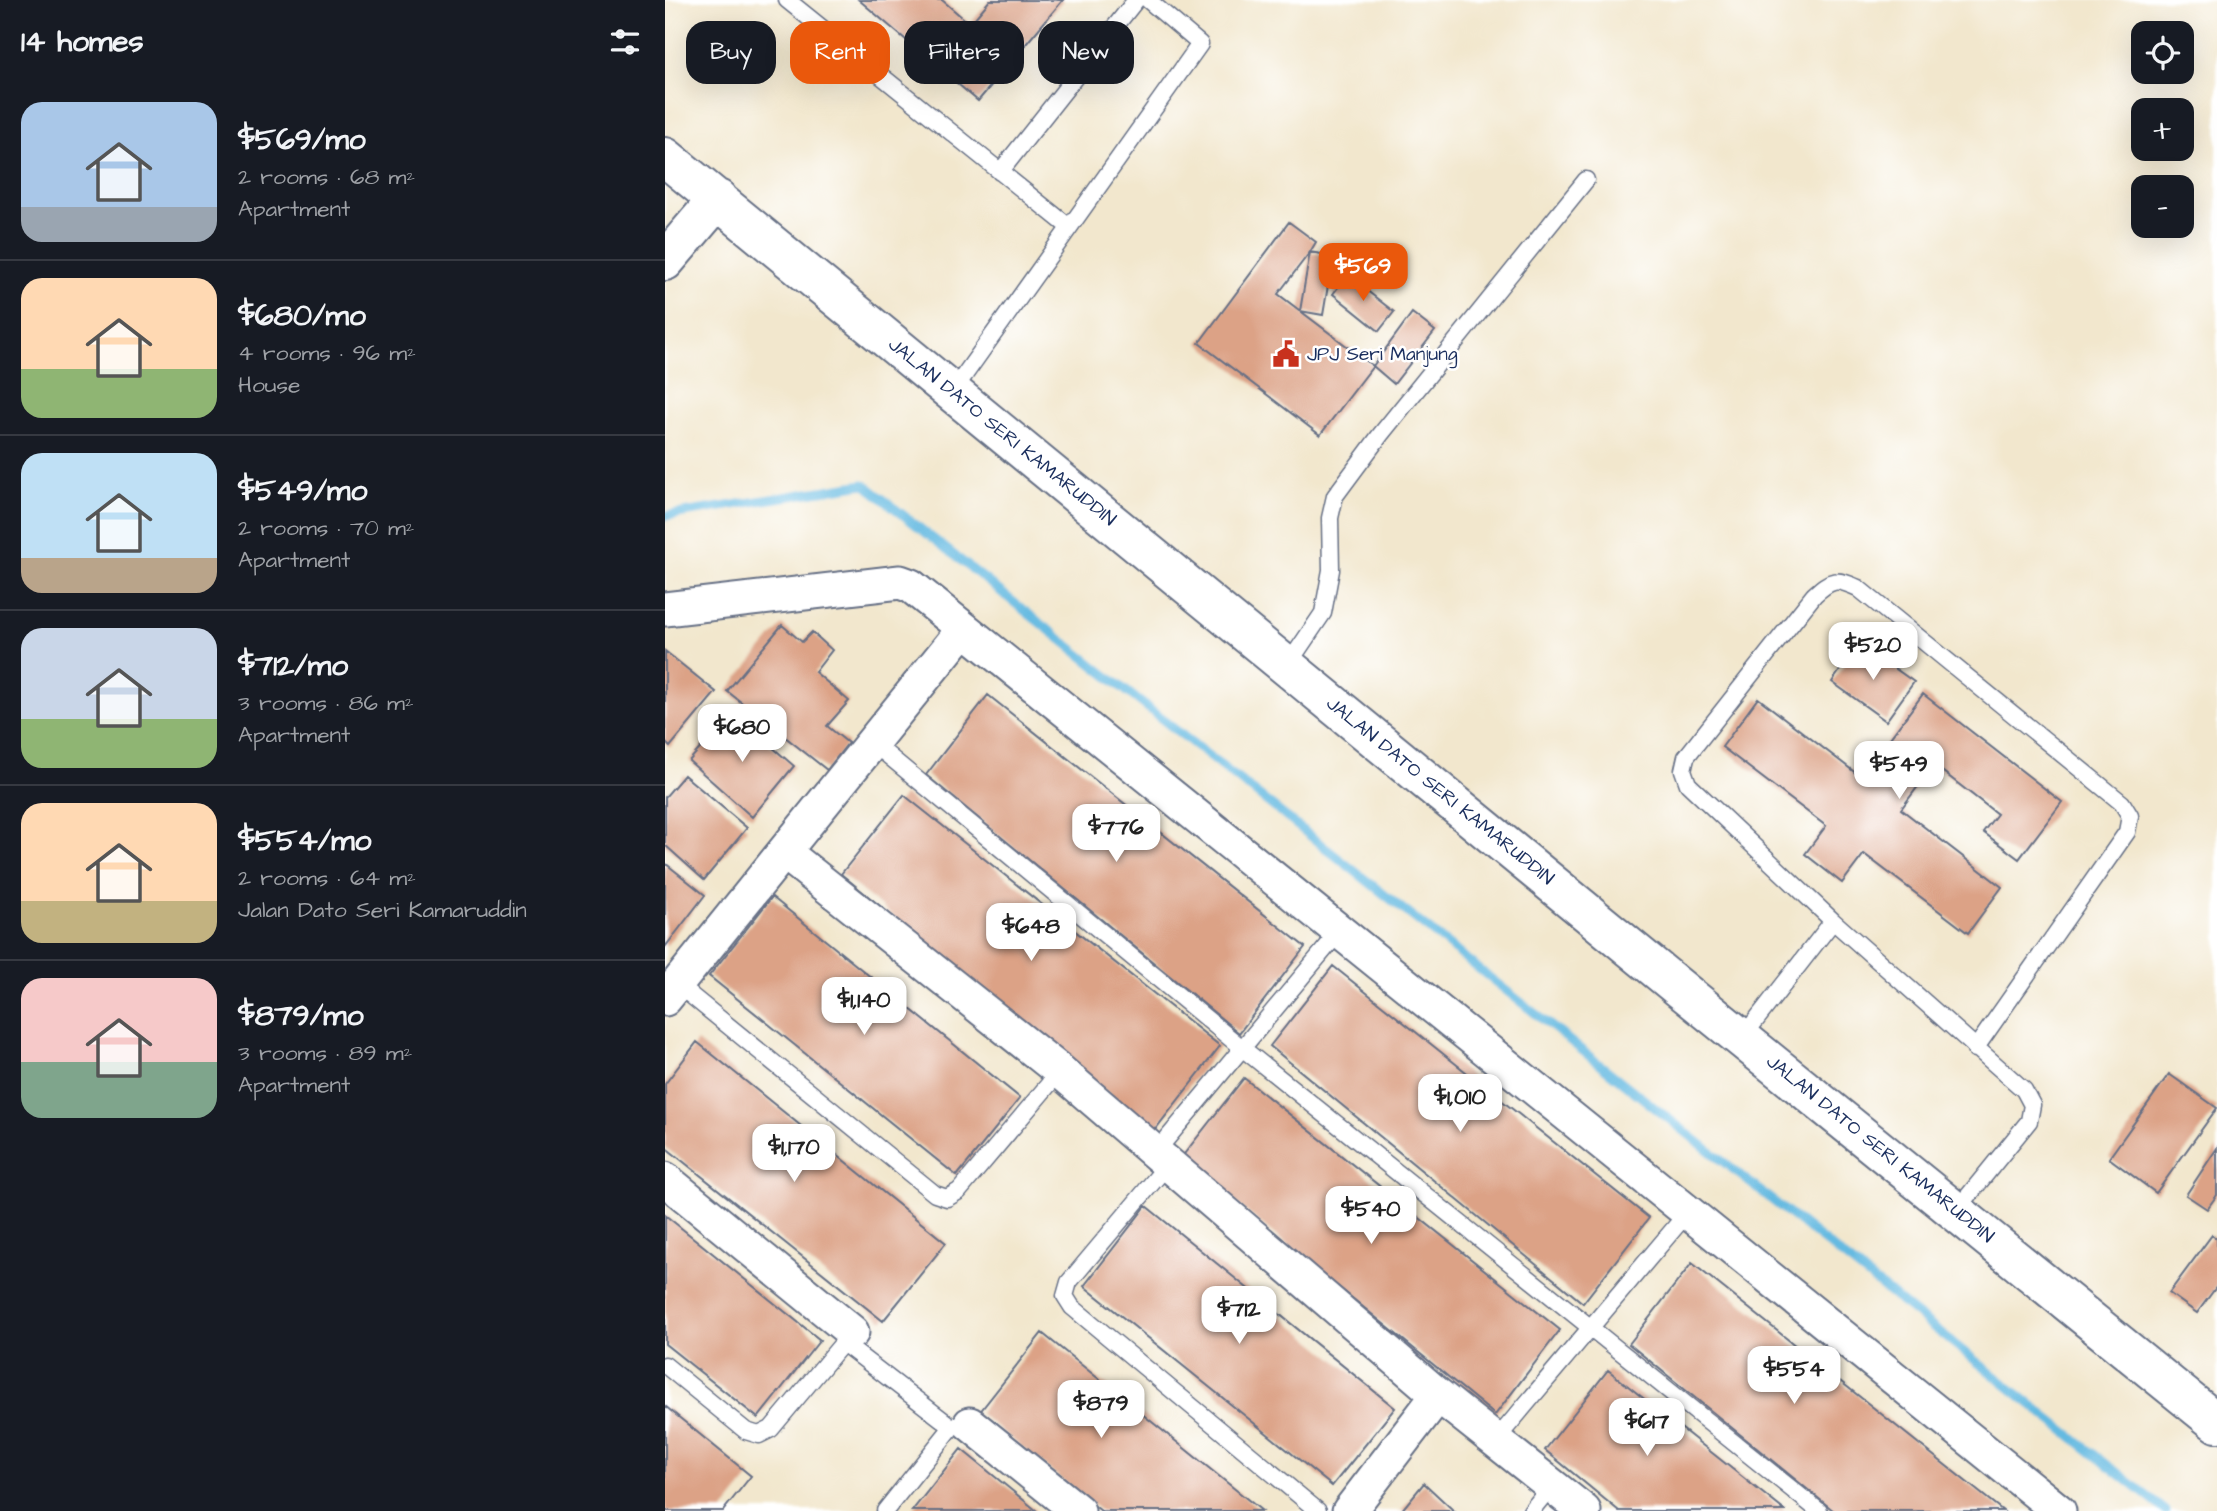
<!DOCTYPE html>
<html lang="en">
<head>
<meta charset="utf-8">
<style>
  :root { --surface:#171b24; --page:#242831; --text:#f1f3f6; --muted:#9ea1a6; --line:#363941; --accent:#ea580c }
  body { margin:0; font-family:"Architects Daughter",sans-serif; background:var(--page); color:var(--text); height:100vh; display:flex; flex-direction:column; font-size:26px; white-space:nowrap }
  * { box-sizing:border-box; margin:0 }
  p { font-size:23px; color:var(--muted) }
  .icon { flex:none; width:38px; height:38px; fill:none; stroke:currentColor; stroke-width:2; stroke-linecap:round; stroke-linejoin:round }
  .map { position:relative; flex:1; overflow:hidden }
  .sheet { display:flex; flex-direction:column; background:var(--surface); width:665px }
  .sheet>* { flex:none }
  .guide { position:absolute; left:21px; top:21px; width:665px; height:63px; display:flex; gap:14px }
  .controls { position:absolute; left:1466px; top:21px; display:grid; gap:14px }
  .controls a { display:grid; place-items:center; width:63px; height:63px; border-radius:14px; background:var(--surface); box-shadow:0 7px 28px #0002; font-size:35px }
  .price { position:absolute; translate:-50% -60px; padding:0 16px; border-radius:14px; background:#fff; color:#222; font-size:23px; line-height:46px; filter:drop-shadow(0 2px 4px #0008) }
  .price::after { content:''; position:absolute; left:50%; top:42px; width:21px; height:16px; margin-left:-10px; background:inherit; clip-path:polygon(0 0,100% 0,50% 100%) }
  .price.current { background:var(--accent); color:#fff }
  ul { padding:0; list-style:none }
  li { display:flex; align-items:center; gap:21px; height:175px; padding:0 21px }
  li+li { border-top:2px solid var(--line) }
  li span { display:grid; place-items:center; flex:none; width:196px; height:140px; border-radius:21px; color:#555 }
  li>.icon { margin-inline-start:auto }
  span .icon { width:84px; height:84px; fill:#fffc; stroke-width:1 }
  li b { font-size:30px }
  h2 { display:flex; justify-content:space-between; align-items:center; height:84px; padding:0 21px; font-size:30px }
  .pill { padding:0 24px; border-radius:21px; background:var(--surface); box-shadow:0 7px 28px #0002; font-size:24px; line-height:63px }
  .pill.current { background:var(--accent); color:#fff }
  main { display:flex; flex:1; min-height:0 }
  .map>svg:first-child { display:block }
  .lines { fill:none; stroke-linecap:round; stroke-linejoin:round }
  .stream { stroke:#65bae1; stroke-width:9 }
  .building { fill:#dca286 }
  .service-casing { stroke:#666f85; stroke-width:19 }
  .minor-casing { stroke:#666f85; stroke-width:37 }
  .tertiary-casing { stroke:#666f85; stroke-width:42 }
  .service { stroke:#fff; stroke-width:16 }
  .minor { stroke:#fff; stroke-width:33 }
  .tertiary { stroke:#fff; stroke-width:38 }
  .labels { text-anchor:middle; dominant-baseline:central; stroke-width:5; stroke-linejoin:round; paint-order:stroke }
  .poi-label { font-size:19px; fill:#1b2f5e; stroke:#fff; text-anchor:start }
  .street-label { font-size:19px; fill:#1b2f5e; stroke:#fff }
</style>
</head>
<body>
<main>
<section class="sheet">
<h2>14 homes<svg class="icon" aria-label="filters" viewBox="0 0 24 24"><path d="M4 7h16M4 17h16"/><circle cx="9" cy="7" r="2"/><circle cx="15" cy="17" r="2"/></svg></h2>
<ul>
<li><span style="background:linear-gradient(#a9c7e8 75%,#9aa5b1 0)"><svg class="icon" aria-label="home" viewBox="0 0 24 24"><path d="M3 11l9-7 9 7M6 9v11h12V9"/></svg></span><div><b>$569/mo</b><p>2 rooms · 68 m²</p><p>Apartment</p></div></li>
<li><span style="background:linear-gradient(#ffd9b3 65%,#8fb573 0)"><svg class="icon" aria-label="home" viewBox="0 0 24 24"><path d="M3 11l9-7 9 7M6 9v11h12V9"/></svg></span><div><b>$680/mo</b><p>4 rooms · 96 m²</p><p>House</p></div></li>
<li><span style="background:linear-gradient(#bfe0f5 75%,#b9a48a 0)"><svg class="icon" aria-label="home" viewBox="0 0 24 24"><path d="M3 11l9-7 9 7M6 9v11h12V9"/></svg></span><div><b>$549/mo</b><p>2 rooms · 70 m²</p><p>Apartment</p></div></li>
<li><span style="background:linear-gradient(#c9d6e8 65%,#8fb573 0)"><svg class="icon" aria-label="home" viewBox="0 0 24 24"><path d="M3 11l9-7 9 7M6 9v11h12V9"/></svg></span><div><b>$712/mo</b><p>3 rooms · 86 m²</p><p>Apartment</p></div></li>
<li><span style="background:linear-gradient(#ffd9b3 70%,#c2b280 0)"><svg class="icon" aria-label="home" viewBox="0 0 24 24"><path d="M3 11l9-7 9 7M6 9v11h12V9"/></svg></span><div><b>$554/mo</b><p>2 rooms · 64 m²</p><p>Jalan Dato Seri Kamaruddin</p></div></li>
<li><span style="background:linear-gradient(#f6c9c9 60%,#7fa58c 0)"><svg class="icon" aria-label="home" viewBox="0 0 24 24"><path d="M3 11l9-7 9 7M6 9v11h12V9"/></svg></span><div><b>$879/mo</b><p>3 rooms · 89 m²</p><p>Apartment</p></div></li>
</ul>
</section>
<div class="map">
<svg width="1552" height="1511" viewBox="0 0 1552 1511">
  <rect width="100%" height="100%" fill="#fff"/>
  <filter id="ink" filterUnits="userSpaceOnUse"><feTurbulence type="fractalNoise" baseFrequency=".0143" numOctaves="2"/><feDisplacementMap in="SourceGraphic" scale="14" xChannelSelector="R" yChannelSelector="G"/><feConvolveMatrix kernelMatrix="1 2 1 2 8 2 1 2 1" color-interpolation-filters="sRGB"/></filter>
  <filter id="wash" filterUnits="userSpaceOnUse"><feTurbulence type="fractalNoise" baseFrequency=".00686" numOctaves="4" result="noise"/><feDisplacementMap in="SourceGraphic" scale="28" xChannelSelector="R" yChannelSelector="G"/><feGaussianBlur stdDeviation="1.57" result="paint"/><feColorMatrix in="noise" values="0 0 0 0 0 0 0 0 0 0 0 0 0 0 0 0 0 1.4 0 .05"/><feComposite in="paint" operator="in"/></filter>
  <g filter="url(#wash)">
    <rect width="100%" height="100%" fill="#f2e7cd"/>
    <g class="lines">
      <path class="stream" d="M0,516L199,484L1501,1511"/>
    </g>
    <g id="blocks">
      <path class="building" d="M194,0H277L305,24L325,0H398L313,101Z
        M624,222L651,242L645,252L668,256L658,315L635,311L645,252L613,294L708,366L655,435L534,343Z
        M682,275L729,312L714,331L668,294Z
        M747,313L770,331L729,384L708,366Z
        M117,625L137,642L147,632L167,650L150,672L184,701L162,726L183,743L162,770L62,691Z
        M1194,643L1249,682L1221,721L1167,682Z
        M0,651L51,692L5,747L0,742Z
        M1258,694L1397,802L1354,859L1318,832L1332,814L1269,765L1236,809L1337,887L1303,933L1199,854L1177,883L1140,854L1161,826L1057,747L1093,698L1196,777Z
        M323,695L640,947L574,1033L261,775Z
        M67,712L129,766L87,817L24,761Z
        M19,775L82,828L39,880L0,845V797Z
        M239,795L555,1046L489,1131L176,874Z
        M0,863L40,895L0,947Z
        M107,897L355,1098L292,1176L44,976Z
        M668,966L984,1218L918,1303L605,1046Z
        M32,1042L281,1243L218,1321L0,1147V1084Z
        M1504,1074L1552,1108L1491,1193L1444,1158Z
        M579,1078L895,1330L830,1415L516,1158Z
        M1552,1148V1195L1542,1209L1521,1195Z
        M481,1206L730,1408L667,1486L419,1286Z
        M0,1215L155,1340L93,1418L0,1344Z
        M1547,1235L1552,1239V1286L1532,1313L1504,1293Z
        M1027,1263L1338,1511H1169L964,1344Z
        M377,1333L597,1511H436L314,1413Z
        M943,1370L1120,1511H954L880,1450Z
        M0,1406L86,1476L58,1511H0Z
        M296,1449L372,1511H247Z
        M759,1483L789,1511H736Z"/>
    </g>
  </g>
  <g filter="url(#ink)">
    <use href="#blocks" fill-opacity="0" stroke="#666f85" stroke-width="2"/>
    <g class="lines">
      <defs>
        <path id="service" d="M122,0L404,227
          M335,172L471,0
          M288,391L535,44L483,0
          M622,666L658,613L666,570L665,518L670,496L716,434L921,180
          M208,743L577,1048L1154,1511
          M12,984L270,1194L282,1198L294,1191L395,1071
          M1077,1038L1168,921
          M490,1153L674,932
          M503,1164L404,1282L400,1296L407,1307L653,1511
          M1291,1211L1364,1121L1367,1105L1359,1090L1168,921L1023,784L1018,770L1021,757L1149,595C1166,579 1171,578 1193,588L1457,803L1465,816L1462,832L1310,1049
          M178,1343L287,1427
          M0,1365L81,1431L94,1435L106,1429L187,1332
          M830,1441L1023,1212
          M220,1511L287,1427L296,1423
          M866,1511L887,1485"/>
        <path id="minor" d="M0,609L235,582L246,586L1394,1511
          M119,852L395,1071L773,1395L919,1511
          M0,999L298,630
          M0,1179L187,1332
          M305,1424L413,1511
          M684,1511L773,1395"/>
        <path id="tertiary" d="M0,157L1013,987L1552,1423
          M0,261L53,199"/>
      </defs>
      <use href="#service" class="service-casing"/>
      <use href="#minor" class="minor-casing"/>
      <use href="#tertiary" class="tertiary-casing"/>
      <use href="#service" class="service"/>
      <use href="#minor" class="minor"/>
      <use href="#tertiary" class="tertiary"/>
    </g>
  </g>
  <defs>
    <symbol id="civic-bare" viewBox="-9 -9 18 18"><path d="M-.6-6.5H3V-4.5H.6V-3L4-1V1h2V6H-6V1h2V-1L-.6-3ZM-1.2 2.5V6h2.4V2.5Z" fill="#c8321e" stroke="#fff" stroke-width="2.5" paint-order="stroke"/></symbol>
  </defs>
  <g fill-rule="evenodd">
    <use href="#civic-bare" x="602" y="335" width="38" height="38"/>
  </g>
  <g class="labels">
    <g class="poi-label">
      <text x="642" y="354">JPJ Seri Manjung</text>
    </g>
    <g class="street-label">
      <text transform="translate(337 432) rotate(39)">JALAN DATO SERI KAMARUDDIN</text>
      <text transform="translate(775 791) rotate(39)">JALAN DATO SERI KAMARUDDIN</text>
      <text transform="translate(1215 1149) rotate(39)">JALAN DATO SERI KAMARUDDIN</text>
    </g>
  </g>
</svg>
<div class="controls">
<a><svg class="icon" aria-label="locate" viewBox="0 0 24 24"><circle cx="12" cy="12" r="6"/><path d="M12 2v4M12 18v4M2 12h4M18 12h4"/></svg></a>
<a>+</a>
<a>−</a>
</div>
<b class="price current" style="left:698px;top:303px">$569</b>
<b class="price" style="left:1208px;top:682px">$520</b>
<b class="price" style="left:77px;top:764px">$680</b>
<b class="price" style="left:1234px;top:801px">$549</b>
<b class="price" style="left:451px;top:864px">$776</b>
<b class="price" style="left:366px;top:963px">$648</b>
<b class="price" style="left:199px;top:1037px">$1,140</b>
<b class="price" style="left:795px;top:1134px">$1,010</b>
<b class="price" style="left:129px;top:1184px">$1,170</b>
<b class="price" style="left:706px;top:1246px">$540</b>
<b class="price" style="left:574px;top:1346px">$712</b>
<b class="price" style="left:1129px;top:1406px">$554</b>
<b class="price" style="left:436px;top:1440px">$879</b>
<b class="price" style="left:982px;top:1458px">$617</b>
<div class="guide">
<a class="pill">Buy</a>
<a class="pill current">Rent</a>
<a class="pill">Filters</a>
<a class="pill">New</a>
</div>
</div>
</main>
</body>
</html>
